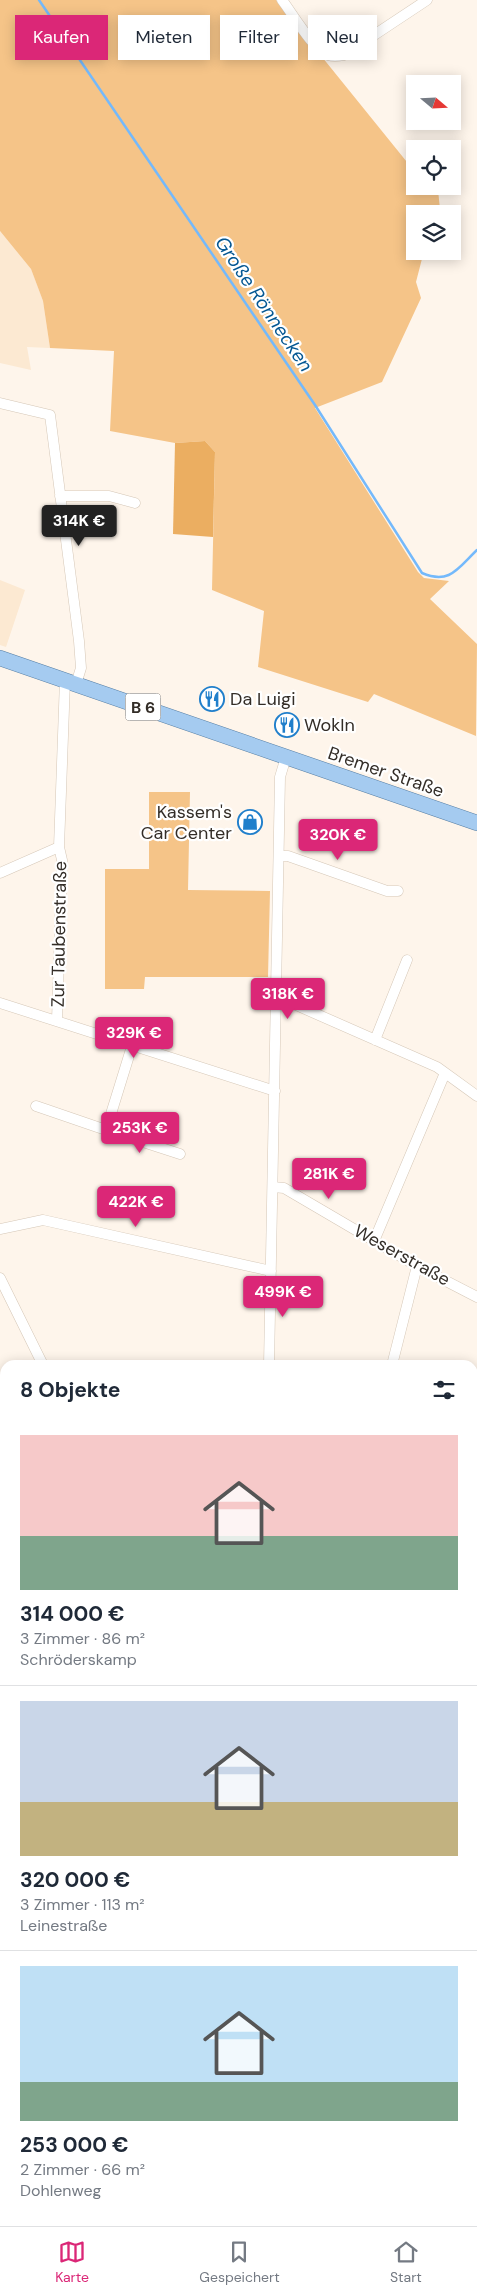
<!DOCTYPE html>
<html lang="de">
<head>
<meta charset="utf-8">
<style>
  :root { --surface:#fff; --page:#f2f2f3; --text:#1f2937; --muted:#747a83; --line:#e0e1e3; --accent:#db2777 }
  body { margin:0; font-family:"DM Sans",sans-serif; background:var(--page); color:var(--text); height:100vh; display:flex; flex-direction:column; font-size:19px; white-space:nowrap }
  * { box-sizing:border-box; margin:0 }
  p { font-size:16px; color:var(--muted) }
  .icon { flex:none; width:28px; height:28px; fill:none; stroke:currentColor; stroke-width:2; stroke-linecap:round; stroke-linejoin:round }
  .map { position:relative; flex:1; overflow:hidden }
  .panel { position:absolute; left:0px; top:1360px; width:478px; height:866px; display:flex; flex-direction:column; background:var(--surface); border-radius:15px 15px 0 0; box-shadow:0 2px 12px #0003 }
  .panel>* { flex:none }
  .hud { position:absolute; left:15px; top:15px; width:448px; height:45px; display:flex; gap:10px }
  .needle { width:32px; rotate:109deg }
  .buttons { position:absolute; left:406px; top:75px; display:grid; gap:10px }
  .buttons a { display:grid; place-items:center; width:55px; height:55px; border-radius:0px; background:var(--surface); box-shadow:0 2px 12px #0003; font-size:25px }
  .price { position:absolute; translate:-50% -42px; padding:0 11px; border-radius:5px; background:var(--accent); color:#fff; font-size:16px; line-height:32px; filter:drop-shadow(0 1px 2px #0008) }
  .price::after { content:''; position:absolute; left:50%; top:30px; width:15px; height:11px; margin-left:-8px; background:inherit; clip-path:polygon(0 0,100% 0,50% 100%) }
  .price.current { background:#222; color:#fff }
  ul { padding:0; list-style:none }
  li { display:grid; align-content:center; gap:10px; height:265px; padding:0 20px }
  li+li { border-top:1px solid var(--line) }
  li span { display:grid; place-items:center; height:155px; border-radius:0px; color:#555 }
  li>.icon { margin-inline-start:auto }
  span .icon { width:90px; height:90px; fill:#fffc; stroke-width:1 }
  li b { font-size:21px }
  h2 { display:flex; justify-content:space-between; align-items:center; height:60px; padding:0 20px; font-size:21px }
  .chip { padding:0 18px; border-radius:0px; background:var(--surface); box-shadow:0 2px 12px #0003; font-size:18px; line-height:45px }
  .chip.current { background:var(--accent); color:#fff }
  .menu { display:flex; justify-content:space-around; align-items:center; height:70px; border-top:1px solid var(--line); background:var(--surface); font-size:14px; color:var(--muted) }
  .menu a { display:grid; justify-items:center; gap:2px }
  .menu .current { color:var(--accent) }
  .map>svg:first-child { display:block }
  .built { fill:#fce9d2 }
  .green { fill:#f5c488 }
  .forest { fill:#ebae61 }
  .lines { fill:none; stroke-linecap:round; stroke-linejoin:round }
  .stream { stroke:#74b9fb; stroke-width:2.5 }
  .street-casing { stroke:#d5c7b7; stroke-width:11 }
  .primary-casing { stroke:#567ea3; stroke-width:16 }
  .street { stroke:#fff; stroke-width:10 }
  .primary { stroke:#a5cbf0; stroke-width:15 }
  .labels { text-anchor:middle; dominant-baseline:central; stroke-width:4.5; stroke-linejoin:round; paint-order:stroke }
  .shield { fill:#fff; stroke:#706c68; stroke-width:1 }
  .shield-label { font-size:16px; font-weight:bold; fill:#332d27 }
  .poi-label { font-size:18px; fill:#332d27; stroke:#fff; text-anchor:start }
  .street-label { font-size:18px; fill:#332d27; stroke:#fff }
  .water-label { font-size:19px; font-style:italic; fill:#055792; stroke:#fff }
</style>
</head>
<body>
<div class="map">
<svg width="477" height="2226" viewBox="0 0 477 2226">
  <rect width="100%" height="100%" fill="#fef5eb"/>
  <path class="built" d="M0,231L31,269L43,301L50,348L27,347L31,370L0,363Z
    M0,580L25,590L6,647L0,645Z"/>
  <path class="green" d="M0,0H276L415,172V186H434L438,190L440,209L436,214H415V251H424L416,282L421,298L382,382L315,408L418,572L424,578L449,581L430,599L477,644L476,736L374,694L368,702L258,667L264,611L212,590L215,452L205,441L175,443L110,431L114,351L50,348L43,301L31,269L0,231Z
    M149,792H190L188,890L270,891L268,977H145L144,989H105V869H149Z
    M473,1869L477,1870V1948L473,1946Z
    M0,1922L5,1936V2056L0,2060Z
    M0,2118L5,2120V2221H187L196,2226H4L0,2224Z"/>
  <path class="forest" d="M205,441L215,452L213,537L173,534L175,443Z"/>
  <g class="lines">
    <path class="stream" d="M39,0L315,405L422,573C450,585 458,568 477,550"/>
    <defs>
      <path id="street" d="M282,0C292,13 314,51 328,55C334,57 339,56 344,55L427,0
        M0,403L50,415L79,641L81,668L76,684
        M60,496H109L135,503
        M279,856H288L387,891H398
        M0,873L59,847L65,680
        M276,1000L296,1005L437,1067L477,1096
        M0,1003L275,1091
        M57,1021L62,860L59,847
        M375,1040L407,960
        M36,1106L106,1130L132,1046
        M106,1130L180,1154
        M273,1187L284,1188L417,1266L477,1297
        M0,1229L43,1220L271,1271
        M374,1241L445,1073
        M0,1278L43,1365
        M269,1365L280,777L286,757
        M392,1365L417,1266
        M472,1572L477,1575
        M472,1860L477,1845
        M0,2077L5,2073
        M329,2221V2226
        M384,2226L397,2221"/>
      <path id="primary" d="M0,658L477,823"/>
    </defs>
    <use href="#street" class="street-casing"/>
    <use href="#primary" class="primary-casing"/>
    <use href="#street" class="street"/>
    <use href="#primary" class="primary"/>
  </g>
  <defs>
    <symbol id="restaurant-ring" viewBox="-11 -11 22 22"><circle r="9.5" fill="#fff" stroke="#207fcb" stroke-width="1.5"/><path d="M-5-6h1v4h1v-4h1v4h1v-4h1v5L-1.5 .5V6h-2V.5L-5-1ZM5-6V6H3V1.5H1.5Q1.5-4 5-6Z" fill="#207fcb"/></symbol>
    <symbol id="shop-ring" viewBox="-11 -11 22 22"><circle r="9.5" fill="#fff" stroke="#207fcb" stroke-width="1.5"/><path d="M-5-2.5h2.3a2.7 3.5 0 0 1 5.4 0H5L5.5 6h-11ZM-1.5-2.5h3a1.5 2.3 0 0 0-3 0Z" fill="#207fcb"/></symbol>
  </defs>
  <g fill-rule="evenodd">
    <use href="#restaurant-ring" x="198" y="685" width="28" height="28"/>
    <use href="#restaurant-ring" x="273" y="711" width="28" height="28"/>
    <use href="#shop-ring" x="236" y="808" width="28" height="28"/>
  </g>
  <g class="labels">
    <rect class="shield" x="125.5" y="693.5" width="35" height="27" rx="4"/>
    <g class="shield-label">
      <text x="143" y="707">B 6</text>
    </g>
    <g class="poi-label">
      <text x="230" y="699">Da Luigi</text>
      <text x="304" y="725">WokIn</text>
      <text x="232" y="812" text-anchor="end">Kassem's<tspan x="232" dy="21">Car Center</tspan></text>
    </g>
    <g class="street-label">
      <text transform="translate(386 772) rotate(19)">Bremer Straße</text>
      <text transform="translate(59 934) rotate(-89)">Zur Taubenstraße</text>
      <text transform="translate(402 1255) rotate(29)">Weserstraße</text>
    </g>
    <g class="water-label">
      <text transform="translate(264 304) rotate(56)">Große Rönnecken</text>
    </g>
  </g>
</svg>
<div class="buttons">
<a><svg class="needle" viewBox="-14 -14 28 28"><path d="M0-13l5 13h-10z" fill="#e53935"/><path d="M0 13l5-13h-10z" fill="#747a83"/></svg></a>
<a><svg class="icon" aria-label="locate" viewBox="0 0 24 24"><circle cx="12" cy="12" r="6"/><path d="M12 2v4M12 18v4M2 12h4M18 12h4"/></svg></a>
<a><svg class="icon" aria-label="layers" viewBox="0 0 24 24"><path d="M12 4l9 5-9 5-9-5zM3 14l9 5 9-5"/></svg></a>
</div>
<b class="price current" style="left:79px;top:547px">314K €</b>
<b class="price" style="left:338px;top:861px">320K €</b>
<b class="price" style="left:288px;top:1020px">318K €</b>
<b class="price" style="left:134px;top:1059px">329K €</b>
<b class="price" style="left:140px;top:1154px">253K €</b>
<b class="price" style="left:329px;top:1200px">281K €</b>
<b class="price" style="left:136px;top:1228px">422K €</b>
<b class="price" style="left:283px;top:1318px">499K €</b>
<div class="hud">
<a class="chip current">Kaufen</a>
<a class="chip">Mieten</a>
<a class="chip">Filter</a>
<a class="chip">Neu</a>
</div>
<section class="panel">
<h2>8 Objekte<svg class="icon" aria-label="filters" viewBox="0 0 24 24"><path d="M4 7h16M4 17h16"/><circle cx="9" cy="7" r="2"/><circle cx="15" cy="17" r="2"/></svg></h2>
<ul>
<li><span style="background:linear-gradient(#f6c9c9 65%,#7fa58c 0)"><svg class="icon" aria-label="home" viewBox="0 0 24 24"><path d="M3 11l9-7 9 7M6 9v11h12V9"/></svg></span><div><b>314 000 €</b><p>3 Zimmer · 86 m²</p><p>Schröderskamp</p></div></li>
<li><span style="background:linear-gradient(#c9d6e8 65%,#c2b280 0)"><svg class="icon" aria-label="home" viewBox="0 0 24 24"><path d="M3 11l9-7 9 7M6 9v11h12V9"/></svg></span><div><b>320 000 €</b><p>3 Zimmer · 113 m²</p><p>Leinestraße</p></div></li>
<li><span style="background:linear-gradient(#bfe0f5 75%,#7fa58c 0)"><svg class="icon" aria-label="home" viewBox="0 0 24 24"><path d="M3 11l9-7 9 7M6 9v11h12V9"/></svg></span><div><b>253 000 €</b><p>2 Zimmer · 66 m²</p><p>Dohlenweg</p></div></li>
</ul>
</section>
</div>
<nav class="menu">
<a class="current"><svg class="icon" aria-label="map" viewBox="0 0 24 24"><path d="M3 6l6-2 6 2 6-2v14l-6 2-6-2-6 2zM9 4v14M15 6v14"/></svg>Karte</a>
<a><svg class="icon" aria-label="saved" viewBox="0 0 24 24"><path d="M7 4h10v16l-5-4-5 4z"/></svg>Gespeichert</a>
<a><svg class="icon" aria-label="home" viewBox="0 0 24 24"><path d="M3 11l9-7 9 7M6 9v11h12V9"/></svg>Start</a>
</nav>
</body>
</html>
